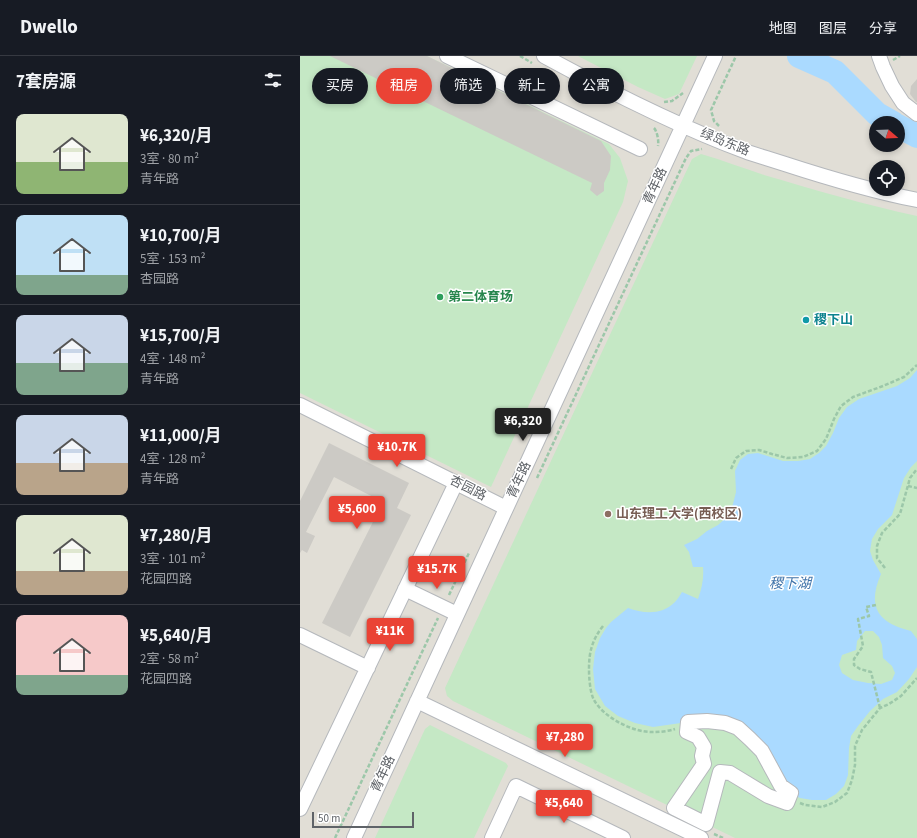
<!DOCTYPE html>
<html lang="zh">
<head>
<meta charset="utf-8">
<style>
  :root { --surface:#171b24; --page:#242831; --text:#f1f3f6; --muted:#9ea1a6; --line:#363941; --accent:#ea4335 }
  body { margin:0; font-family:"Source Sans 3","Noto Sans SC",sans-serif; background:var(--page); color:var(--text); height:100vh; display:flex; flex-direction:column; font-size:15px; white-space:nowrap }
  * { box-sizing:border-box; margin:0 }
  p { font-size:13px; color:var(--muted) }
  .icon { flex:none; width:22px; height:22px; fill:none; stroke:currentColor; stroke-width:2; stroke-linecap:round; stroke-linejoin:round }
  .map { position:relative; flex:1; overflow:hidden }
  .sheet { display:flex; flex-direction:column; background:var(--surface); width:300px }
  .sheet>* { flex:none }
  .guide { position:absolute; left:12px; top:12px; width:380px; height:36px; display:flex; gap:8px }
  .needle { width:26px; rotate:109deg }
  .buttons { position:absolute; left:569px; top:60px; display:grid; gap:8px }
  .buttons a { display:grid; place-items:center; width:36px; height:36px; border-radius:50%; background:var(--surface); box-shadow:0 2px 6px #0003; font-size:20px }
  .scale { position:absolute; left:12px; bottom:10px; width:102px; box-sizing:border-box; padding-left:4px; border:2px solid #5f6368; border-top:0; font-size:11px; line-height:14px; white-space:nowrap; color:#5f6368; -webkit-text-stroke:3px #fff; paint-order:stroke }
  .price { position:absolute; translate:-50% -34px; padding:0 9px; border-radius:4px; background:var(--accent); color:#fff; font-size:13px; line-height:26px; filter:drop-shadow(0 1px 2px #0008) }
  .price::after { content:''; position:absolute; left:50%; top:24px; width:12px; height:9px; margin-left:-6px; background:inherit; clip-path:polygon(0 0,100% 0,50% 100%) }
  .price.current { background:#222; color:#fff }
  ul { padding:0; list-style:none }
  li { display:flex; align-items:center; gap:12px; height:100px; padding:0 16px }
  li+li { border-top:1px solid var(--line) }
  li span { display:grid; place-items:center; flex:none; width:112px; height:80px; border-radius:8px; color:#555 }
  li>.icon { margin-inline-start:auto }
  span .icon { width:48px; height:48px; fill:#fffc; stroke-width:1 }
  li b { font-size:17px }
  h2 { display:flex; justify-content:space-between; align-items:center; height:48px; padding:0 16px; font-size:17px }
  .chip { padding:0 14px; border-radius:18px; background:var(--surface); box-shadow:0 2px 6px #0003; font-size:14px; line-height:36px }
  .chip.current { background:var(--accent); color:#fff }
  header { display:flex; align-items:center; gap:24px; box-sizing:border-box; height:56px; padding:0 20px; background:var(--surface); border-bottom:1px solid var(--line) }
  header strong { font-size:19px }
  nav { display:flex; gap:22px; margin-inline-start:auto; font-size:14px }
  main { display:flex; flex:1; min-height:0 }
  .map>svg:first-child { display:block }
  .education { fill:#e1ded6; fill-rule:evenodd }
  .green { fill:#c5e8c5 }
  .water { fill:#aadaff; fill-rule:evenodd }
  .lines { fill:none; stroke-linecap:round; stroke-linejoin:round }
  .river { stroke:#aadaff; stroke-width:24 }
  .building { fill:#cccac5 }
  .street-casing { stroke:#b5b8bc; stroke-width:16 }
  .path { stroke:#9cc7a9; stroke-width:2.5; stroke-dasharray:4 2; stroke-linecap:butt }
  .street { stroke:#fff; stroke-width:14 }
  .leisure-dot { fill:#2e9e5b; stroke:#fff; stroke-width:1.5 }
  .culture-dot { fill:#0f9aa8; stroke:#fff; stroke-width:1.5 }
  .education-dot { fill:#8d6e63; stroke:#fff; stroke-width:1.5 }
  .labels { text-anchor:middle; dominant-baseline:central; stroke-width:3; stroke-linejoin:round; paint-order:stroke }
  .street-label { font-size:13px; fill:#5f6368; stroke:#fff }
  .leisure-label { font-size:13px; font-weight:bold; fill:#27864d; stroke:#fff; text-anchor:start }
  .culture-label { font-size:13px; font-weight:bold; fill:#0d838f; stroke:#fff; text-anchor:start }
  .education-label { font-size:13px; font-weight:bold; fill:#785e54; stroke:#fff; text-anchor:start }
  .water-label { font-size:14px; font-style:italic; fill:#4174aa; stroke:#fff }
</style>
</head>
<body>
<header>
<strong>Dwello</strong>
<nav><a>地图</a><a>图层</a><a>分享</a></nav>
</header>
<main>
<section class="sheet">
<h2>7套房源<svg class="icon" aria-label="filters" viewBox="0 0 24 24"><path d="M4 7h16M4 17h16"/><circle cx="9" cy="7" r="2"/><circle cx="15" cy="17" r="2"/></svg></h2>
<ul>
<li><span style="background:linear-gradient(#dfe7d0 60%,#8fb573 0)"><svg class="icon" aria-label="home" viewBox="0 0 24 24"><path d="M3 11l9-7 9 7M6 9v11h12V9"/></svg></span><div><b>¥6,320/月</b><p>3室 · 80 m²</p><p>青年路</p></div></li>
<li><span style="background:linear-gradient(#bfe0f5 75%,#7fa58c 0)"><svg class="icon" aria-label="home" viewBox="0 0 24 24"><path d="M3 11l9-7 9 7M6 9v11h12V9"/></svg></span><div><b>¥10,700/月</b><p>5室 · 153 m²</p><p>杏园路</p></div></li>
<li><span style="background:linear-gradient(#c9d6e8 60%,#7fa58c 0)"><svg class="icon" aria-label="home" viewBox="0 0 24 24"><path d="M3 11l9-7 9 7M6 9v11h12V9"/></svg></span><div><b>¥15,700/月</b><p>4室 · 148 m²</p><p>青年路</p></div></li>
<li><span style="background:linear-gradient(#c9d6e8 60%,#b9a48a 0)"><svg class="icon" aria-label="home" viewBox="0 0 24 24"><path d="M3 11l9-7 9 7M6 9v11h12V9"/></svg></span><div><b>¥11,000/月</b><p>4室 · 128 m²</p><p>青年路</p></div></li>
<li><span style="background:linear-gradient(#dfe7d0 70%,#b9a48a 0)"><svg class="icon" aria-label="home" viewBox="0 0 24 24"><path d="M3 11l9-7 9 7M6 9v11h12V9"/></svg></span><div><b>¥7,280/月</b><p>3室 · 101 m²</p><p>花园四路</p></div></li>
<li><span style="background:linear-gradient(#f6c9c9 75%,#7fa58c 0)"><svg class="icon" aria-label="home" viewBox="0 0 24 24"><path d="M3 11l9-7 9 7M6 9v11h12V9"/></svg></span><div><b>¥5,640/月</b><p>2室 · 58 m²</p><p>花园四路</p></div></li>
</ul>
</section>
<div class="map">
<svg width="617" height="782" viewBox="0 0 617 782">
  <rect width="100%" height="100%" fill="#f1efe8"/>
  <path class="education" d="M0,0H617V782H0ZM576,67H598V89H576ZM576,111H598V133H576Z"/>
  <path class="green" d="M0,0H127L309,88L320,102L328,125L323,146L191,431L0,337Z
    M278,0H397L379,38L365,43L338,31Z
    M401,98C422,104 443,112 464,119C515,134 566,149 617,160V782H435L153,645L147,640L145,632L392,103Z
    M130,669L206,707L208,710L174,782H75L125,673Z"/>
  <path class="water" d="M617,314V405L611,411L604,422L592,459L578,473L572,483L570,495L573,504L581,518C567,550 577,567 611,575L617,583V611L609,623L597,636L583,643L570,655L558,670L551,680L549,692L548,719L544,730L536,738L526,744H512L500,742L491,737L438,672L388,666L353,671L335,667L318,660L305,650L295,633L293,613L295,596L300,582L306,572L311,566L328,552C344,558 362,559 375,546C378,543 380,539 382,536L398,543C402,532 404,522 403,511H393L389,496L384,489L397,483L407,475L418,469L427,461L433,448L436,436L435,415L440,404L448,398L458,397L483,405H498L510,403L519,397L526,390L533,377L539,362L547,351L559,343L597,330L610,322ZM565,575H573L579,581L582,589L583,602L592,610L595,617L592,624L581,628L568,627L553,624L542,617L539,609L542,599L556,594L557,585Z"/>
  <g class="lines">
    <path class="river" d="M499,0L535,16L577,58L593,67
      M598,70L617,80"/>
  </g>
  <path class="building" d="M30,0H127L301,85L311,100L310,114L304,127V135L297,140L290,134L292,127Z
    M617,23V46H616L610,38L611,30Z
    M29,387L109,427L97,452L111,459L50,581L22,567L83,446L34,421L6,476L15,480L7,497L2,494L0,497V445Z"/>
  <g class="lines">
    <defs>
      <path id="street" d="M147,0L340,93
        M244,0C310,36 377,70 447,96C460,100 472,104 485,108C528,122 572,135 617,144
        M579,0L583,11L592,30L603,47L617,58
        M0,349L206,452
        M105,533L157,558
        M0,579L68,612
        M117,645L401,782
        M407,665L425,667L438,672L450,683L462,695L481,730L491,737L487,747L468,740L430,717L420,716L406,768L374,752L404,708L402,700L404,691L398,681L387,676L388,666Z
        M0,753L156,427
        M54,782L415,0
        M192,782L216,730L323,782"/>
    </defs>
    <use href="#street" class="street-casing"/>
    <path class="path" d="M220,0L232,7
      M593,4L600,0
      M364,46L372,45L383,37
      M419,70L414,65L411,54L436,0
      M354,72C357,75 359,85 358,90
      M431,413L436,402L446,395L459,394L472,398L487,402L503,401L517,395L526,383L534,363L541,350L553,341L583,330L604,321L617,309
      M237,422L386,102L391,95L402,93
      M608,430L617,432
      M585,512L577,502V490L582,477L600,458L610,422L617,413
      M149,539L169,497
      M576,549L566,551L569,560L558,563L563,590L554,603V609L560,613L571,616L580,652
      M303,570C292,584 289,596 289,613C289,621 290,637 294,644C304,662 334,677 354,676C361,676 369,675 375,673
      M500,747L505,749L522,751L535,746L547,737L552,724L555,709V690L562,674L580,652L589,648L601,640L617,622
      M414,778L423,782
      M35,782L138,562"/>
    <use href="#street" class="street"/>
  </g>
  <circle class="leisure-dot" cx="140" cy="241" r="4"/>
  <circle class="culture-dot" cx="506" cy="264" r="4"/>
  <circle class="education-dot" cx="308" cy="458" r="4"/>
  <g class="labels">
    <g class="street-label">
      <text transform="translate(425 86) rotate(22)">绿岛东路</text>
      <text transform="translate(355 130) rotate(-65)">青年路</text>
      <text transform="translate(219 424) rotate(-65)">青年路</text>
      <text transform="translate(168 432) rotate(27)">杏园路</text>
      <text transform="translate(83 718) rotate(-65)">青年路</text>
    </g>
    <g class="leisure-label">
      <text x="148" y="241">第二体育场</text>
    </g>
    <g class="culture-label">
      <text x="514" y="264">稷下山</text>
    </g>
    <g class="education-label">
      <text x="316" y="458">山东理工大学(西校区)</text>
    </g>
    <g class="water-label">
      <text x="490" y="528">稷下湖</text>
    </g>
  </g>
</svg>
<div class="buttons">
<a><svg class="needle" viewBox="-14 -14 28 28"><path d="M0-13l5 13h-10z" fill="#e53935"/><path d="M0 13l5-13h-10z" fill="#9ea1a6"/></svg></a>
<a><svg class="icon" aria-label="locate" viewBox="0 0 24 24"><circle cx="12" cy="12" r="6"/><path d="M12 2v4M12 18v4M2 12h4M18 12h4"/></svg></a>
</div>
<div class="scale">50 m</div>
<b class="price current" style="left:223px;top:386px">¥6,320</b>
<b class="price" style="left:97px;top:412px">¥10.7K</b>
<b class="price" style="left:57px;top:474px">¥5,600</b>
<b class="price" style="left:137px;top:534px">¥15.7K</b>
<b class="price" style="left:90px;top:596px">¥11K</b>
<b class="price" style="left:265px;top:702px">¥7,280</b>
<b class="price" style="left:264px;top:768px">¥5,640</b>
<div class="guide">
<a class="chip">买房</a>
<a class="chip current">租房</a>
<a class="chip">筛选</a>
<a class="chip">新上</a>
<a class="chip">公寓</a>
</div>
</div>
</main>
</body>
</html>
